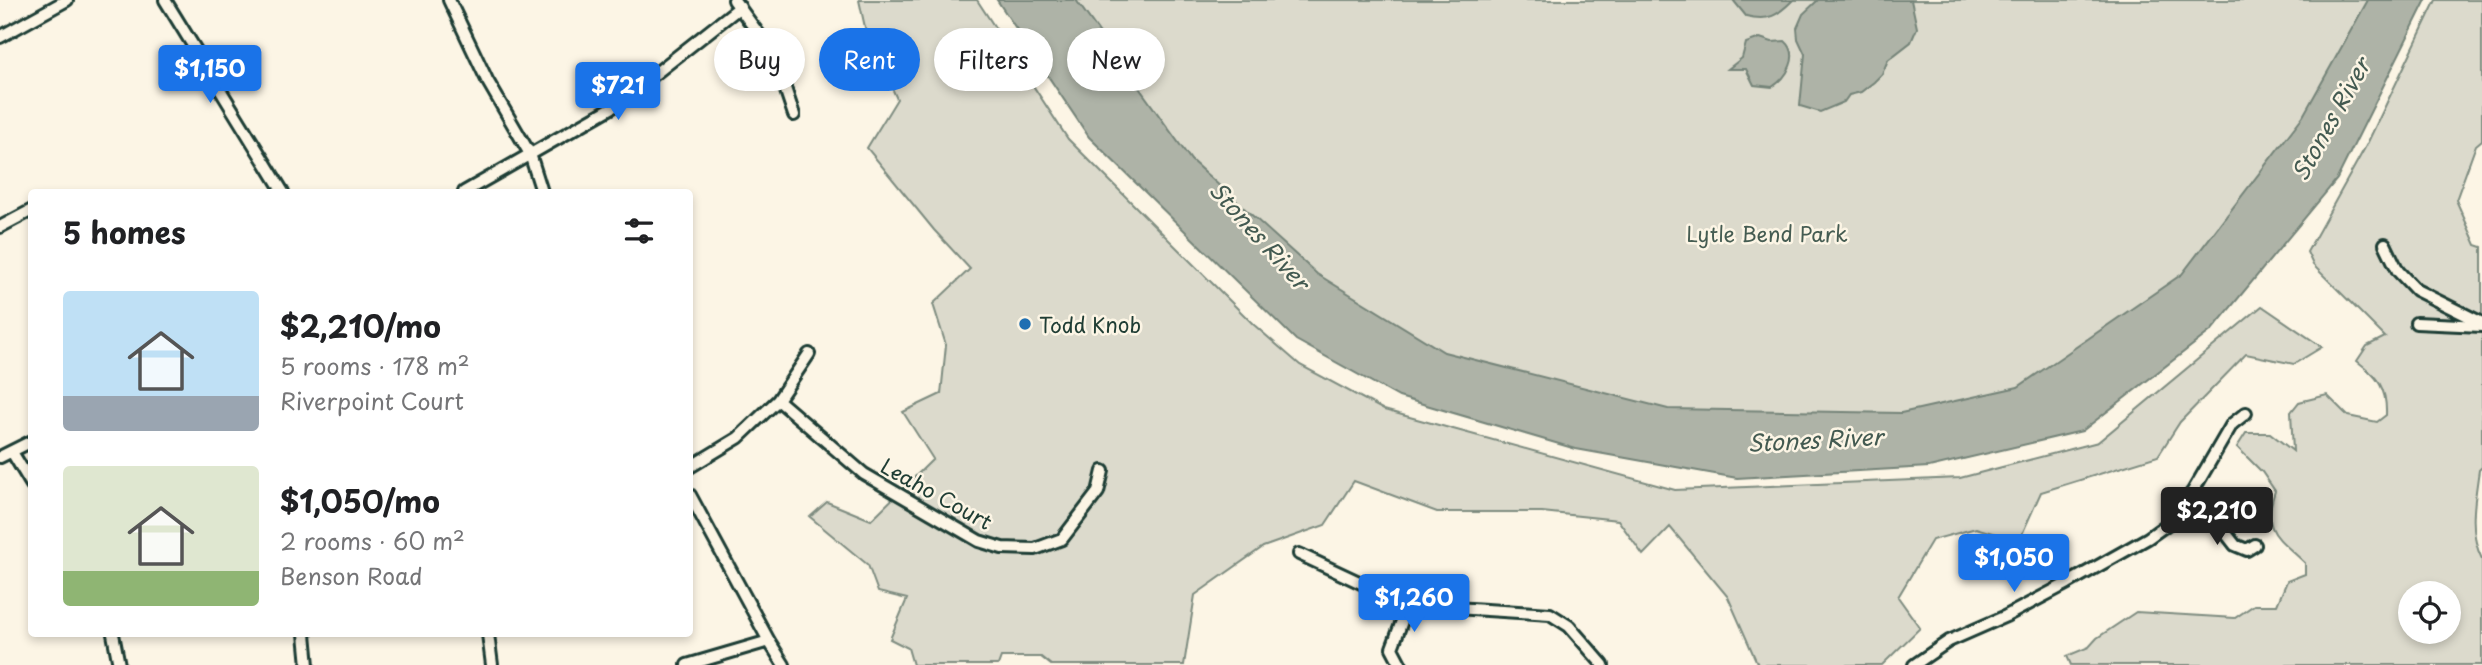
<!DOCTYPE html>
<html lang="en">
<head>
<meta charset="utf-8">
<style>
  :root { --surface:#fff; --page:#f6f6f6; --text:#202124; --muted:#757577; --accent:#1a73e8 }
  body { margin:0; font-family:"Playpen Sans",sans-serif; background:var(--page); color:var(--text); height:100vh; display:flex; flex-direction:column; font-size:26px; white-space:nowrap }
  * { box-sizing:border-box; margin:0 }
  p { font-size:23px; color:var(--muted) }
  .icon { flex:none; width:38px; height:38px; fill:none; stroke:currentColor; stroke-width:2; stroke-linecap:round; stroke-linejoin:round }
  .map { position:relative; flex:1; overflow:hidden }
  .details { position:absolute; left:28px; top:189px; width:665px; height:448px; display:flex; flex-direction:column; background:var(--surface); border-radius:7px; box-shadow:0 4px 10px #0003 }
  .details>* { flex:none }
  .hud { position:absolute; left:714px; top:28px; width:665px; height:63px; display:flex; gap:14px }
  .tools { position:absolute; left:2398px; top:581px; display:grid; gap:14px }
  .tools a { display:grid; place-items:center; width:63px; height:63px; border-radius:50%; background:var(--surface); box-shadow:0 4px 10px #0003; font-size:35px }
  .price { position:absolute; translate:-50% -60px; padding:0 16px; border-radius:7px; background:var(--accent); color:#fff; font-size:23px; line-height:46px; filter:drop-shadow(0 2px 4px #0008) }
  .price::after { content:''; position:absolute; left:50%; top:42px; width:21px; height:16px; margin-left:-10px; background:inherit; clip-path:polygon(0 0,100% 0,50% 100%) }
  .price.selected { background:#222; color:#fff }
  ul { padding:0; list-style:none }
  li { display:flex; align-items:center; gap:21px; height:175px; padding:0 35px }
  li span { display:grid; place-items:center; flex:none; width:196px; height:140px; border-radius:7px; color:#555 }
  li>.icon { margin-inline-start:auto }
  span .icon { width:84px; height:84px; fill:#fffc; stroke-width:1 }
  li b { font-size:30px }
  h2 { display:flex; justify-content:space-between; align-items:center; height:84px; padding:0 35px; font-size:30px }
  .pill { padding:0 24px; border-radius:32px; background:var(--surface); box-shadow:0 4px 10px #0003; font-size:24px; line-height:63px }
  .pill.selected { background:var(--accent); color:#fff }
  .map>svg:first-child { display:block }
  .green { fill:#dcdacc; stroke:#7e8c80; stroke-width:2; fill-rule:evenodd }
  .water { fill:#aeb3a7; stroke:#758479; stroke-width:2 }
  .lines { fill:none; stroke-linecap:round; stroke-linejoin:round }
  .street-casing { stroke:#1f3d34; stroke-width:16 }
  .street { stroke:#fcf5e5; stroke-width:10 }
  .poi-dot { fill:#1f6fb2; stroke:#fcf5e5; stroke-width:2.5 }
  .labels { text-anchor:middle; dominant-baseline:central; stroke-width:5; stroke-linejoin:round; paint-order:stroke }
  .park-label { font-size:21px; fill:#455c52; stroke:#fcf5e5 }
  .poi-label { font-size:21px; fill:#1f3d34; stroke:#fcf5e5; text-anchor:start }
  .street-label { font-size:21px; fill:#1f3d34; stroke:#fcf5e5 }
  .water-label { font-size:23px; font-style:italic; fill:#435a51; stroke:#fcf5e5 }
</style>
</head>
<body>
<div class="map">
<svg width="2482" height="665" viewBox="0 0 2482 665">
  <rect width="100%" height="100%" fill="#fcf5e5"/>
  <filter id="ink" filterUnits="userSpaceOnUse"><feTurbulence type="fractalNoise" baseFrequency=".0143" numOctaves="2"/><feDisplacementMap in="SourceGraphic" scale="14" xChannelSelector="R" yChannelSelector="G"/><feConvolveMatrix kernelMatrix="1 2 1 2 8 2 1 2 1" color-interpolation-filters="sRGB"/></filter>
  <g filter="url(#ink)">
    <path class="green" d="M859,0H977L1068,139L1253,324L1300,365L1384,410L1675,490L1960,478L2098,442L2262,306L2322,347L2294,364L2246,354L2180,422L2158,456L2041,492L2019,541L1976,528L1932,540L1898,597L1920,628L1882,665H1758L1728,597L1670,527L1643,555L1618,520L1542,512H1437L1354,481L1325,525L1263,547L1195,595L1184,665H1051L1041,657H1001L998,665H913L908,648L890,639L907,599L878,592L868,565L810,517L827,502L871,520L933,459L903,412L941,394L946,345L933,304L970,269L934,230L867,148L897,99L866,32Z
      M1067,0H2420L2085,422L1747,468L1287,304Z
      M2436,0H2482V140L2476,145L2456,200L2476,245L2482,247V467L2479,470C2475,499 2468,532 2482,559V665H2071L2067,656L2089,647L2097,638L2136,612L2235,618L2254,605H2277L2287,581L2305,574V563C2277,536 2261,532 2275,491L2262,472L2237,447L2246,433H2270L2293,451L2291,412L2299,402L2327,395L2348,416L2377,422L2386,415C2387,388 2378,377 2357,361L2367,346L2385,337L2313,265L2307,252L2367,144ZM2410,593H2448V632H2410Z"/>
    <path class="water" d="M997,0H1076L1191,160L1317,274L1444,352L1668,409L1901,413L2018,387L2182,274L2303,116L2368,0H2426L2337,179L2212,330L2082,431L1929,467L1737,478L1576,449L1399,397L1296,340L1089,137Z
      M1733,0H1793C1778,15 1769,22 1746,16Z
      M1818,0H1911L1917,28L1911,42L1888,60L1882,74L1874,82L1861,92L1849,95L1844,102L1820,112L1800,106L1805,54L1798,39L1797,28L1803,14Z
      M1760,38L1772,42L1785,41C1801,55 1787,78 1772,87L1754,85L1746,69H1728L1742,58L1746,43Z"/>
    <g class="lines">
      <defs>
        <path id="street" d="M165,0L283,192
          M449,0L487,80L530,154L542,192
          M734,0L774,55L794,115
          M0,37L67,0
          M464,192L613,107L740,7
          M0,227L32,210
          M2385,244L2398,271L2416,290L2482,323
          M2416,323L2482,326
          M778,400L864,474L979,541L1002,548L1035,549L1062,539L1098,492L1103,471
          M12,452L32,485
          M0,457L32,441
          M690,467L738,438L778,400L809,354
          M2193,491L2235,545L2247,550L2255,545
          M690,495L769,641L784,665
          M1299,554L1408,605L1550,614L1569,626L1603,665
          M113,634L119,665
          M305,634L308,665
          M488,634L492,665
          M687,665L769,641
          M1401,665L1392,648L1408,605
          M1914,665L1949,641L2006,616L2068,583L2148,538L2169,523L2193,491L2232,424L2246,413"/>
      </defs>
      <use href="#street" class="street-casing"/>
      <use href="#street" class="street"/>
    </g>
  </g>
  <circle class="poi-dot" cx="1025" cy="324" r="7"/>
  <g class="labels">
    <g class="park-label">
      <text x="1767" y="233">Lytle Bend Park</text>
    </g>
    <g class="poi-label">
      <text x="1039" y="324">Todd Knob</text>
    </g>
    <g class="street-label">
      <text transform="translate(937 493) rotate(29)">Leaho Court</text>
    </g>
    <g class="water-label">
      <text transform="translate(2330 119) rotate(-61)">Stones River</text>
      <text transform="translate(1260 235) rotate(48)">Stones River</text>
      <text transform="translate(1815 439) rotate(-3)">Stones River</text>
    </g>
  </g>
</svg>
<div class="tools">
<a><svg class="icon" aria-label="locate" viewBox="0 0 24 24"><circle cx="12" cy="12" r="6"/><path d="M12 2v4M12 18v4M2 12h4M18 12h4"/></svg></a>
</div>
<b class="price" style="left:210px;top:105px">$1,150</b>
<b class="price" style="left:618px;top:122px">$721</b>
<b class="price selected" style="left:2217px;top:547px">$2,210</b>
<b class="price" style="left:2014px;top:594px">$1,050</b>
<b class="price" style="left:1414px;top:634px">$1,260</b>
<div class="hud">
<a class="pill">Buy</a>
<a class="pill selected">Rent</a>
<a class="pill">Filters</a>
<a class="pill">New</a>
</div>
<section class="details">
<h2>5 homes<svg class="icon" aria-label="filters" viewBox="0 0 24 24"><path d="M4 7h16M4 17h16"/><circle cx="9" cy="7" r="2"/><circle cx="15" cy="17" r="2"/></svg></h2>
<ul>
<li><span style="background:linear-gradient(#bfe0f5 75%,#9aa5b1 0)"><svg class="icon" aria-label="home" viewBox="0 0 24 24"><path d="M3 11l9-7 9 7M6 9v11h12V9"/></svg></span><div><b>$2,210/mo</b><p>5 rooms · 178 m²</p><p>Riverpoint Court</p></div></li>
<li><span style="background:linear-gradient(#dfe7d0 75%,#8fb573 0)"><svg class="icon" aria-label="home" viewBox="0 0 24 24"><path d="M3 11l9-7 9 7M6 9v11h12V9"/></svg></span><div><b>$1,050/mo</b><p>2 rooms · 60 m²</p><p>Benson Road</p></div></li>
</ul>
</section>
</div>
</body>
</html>
